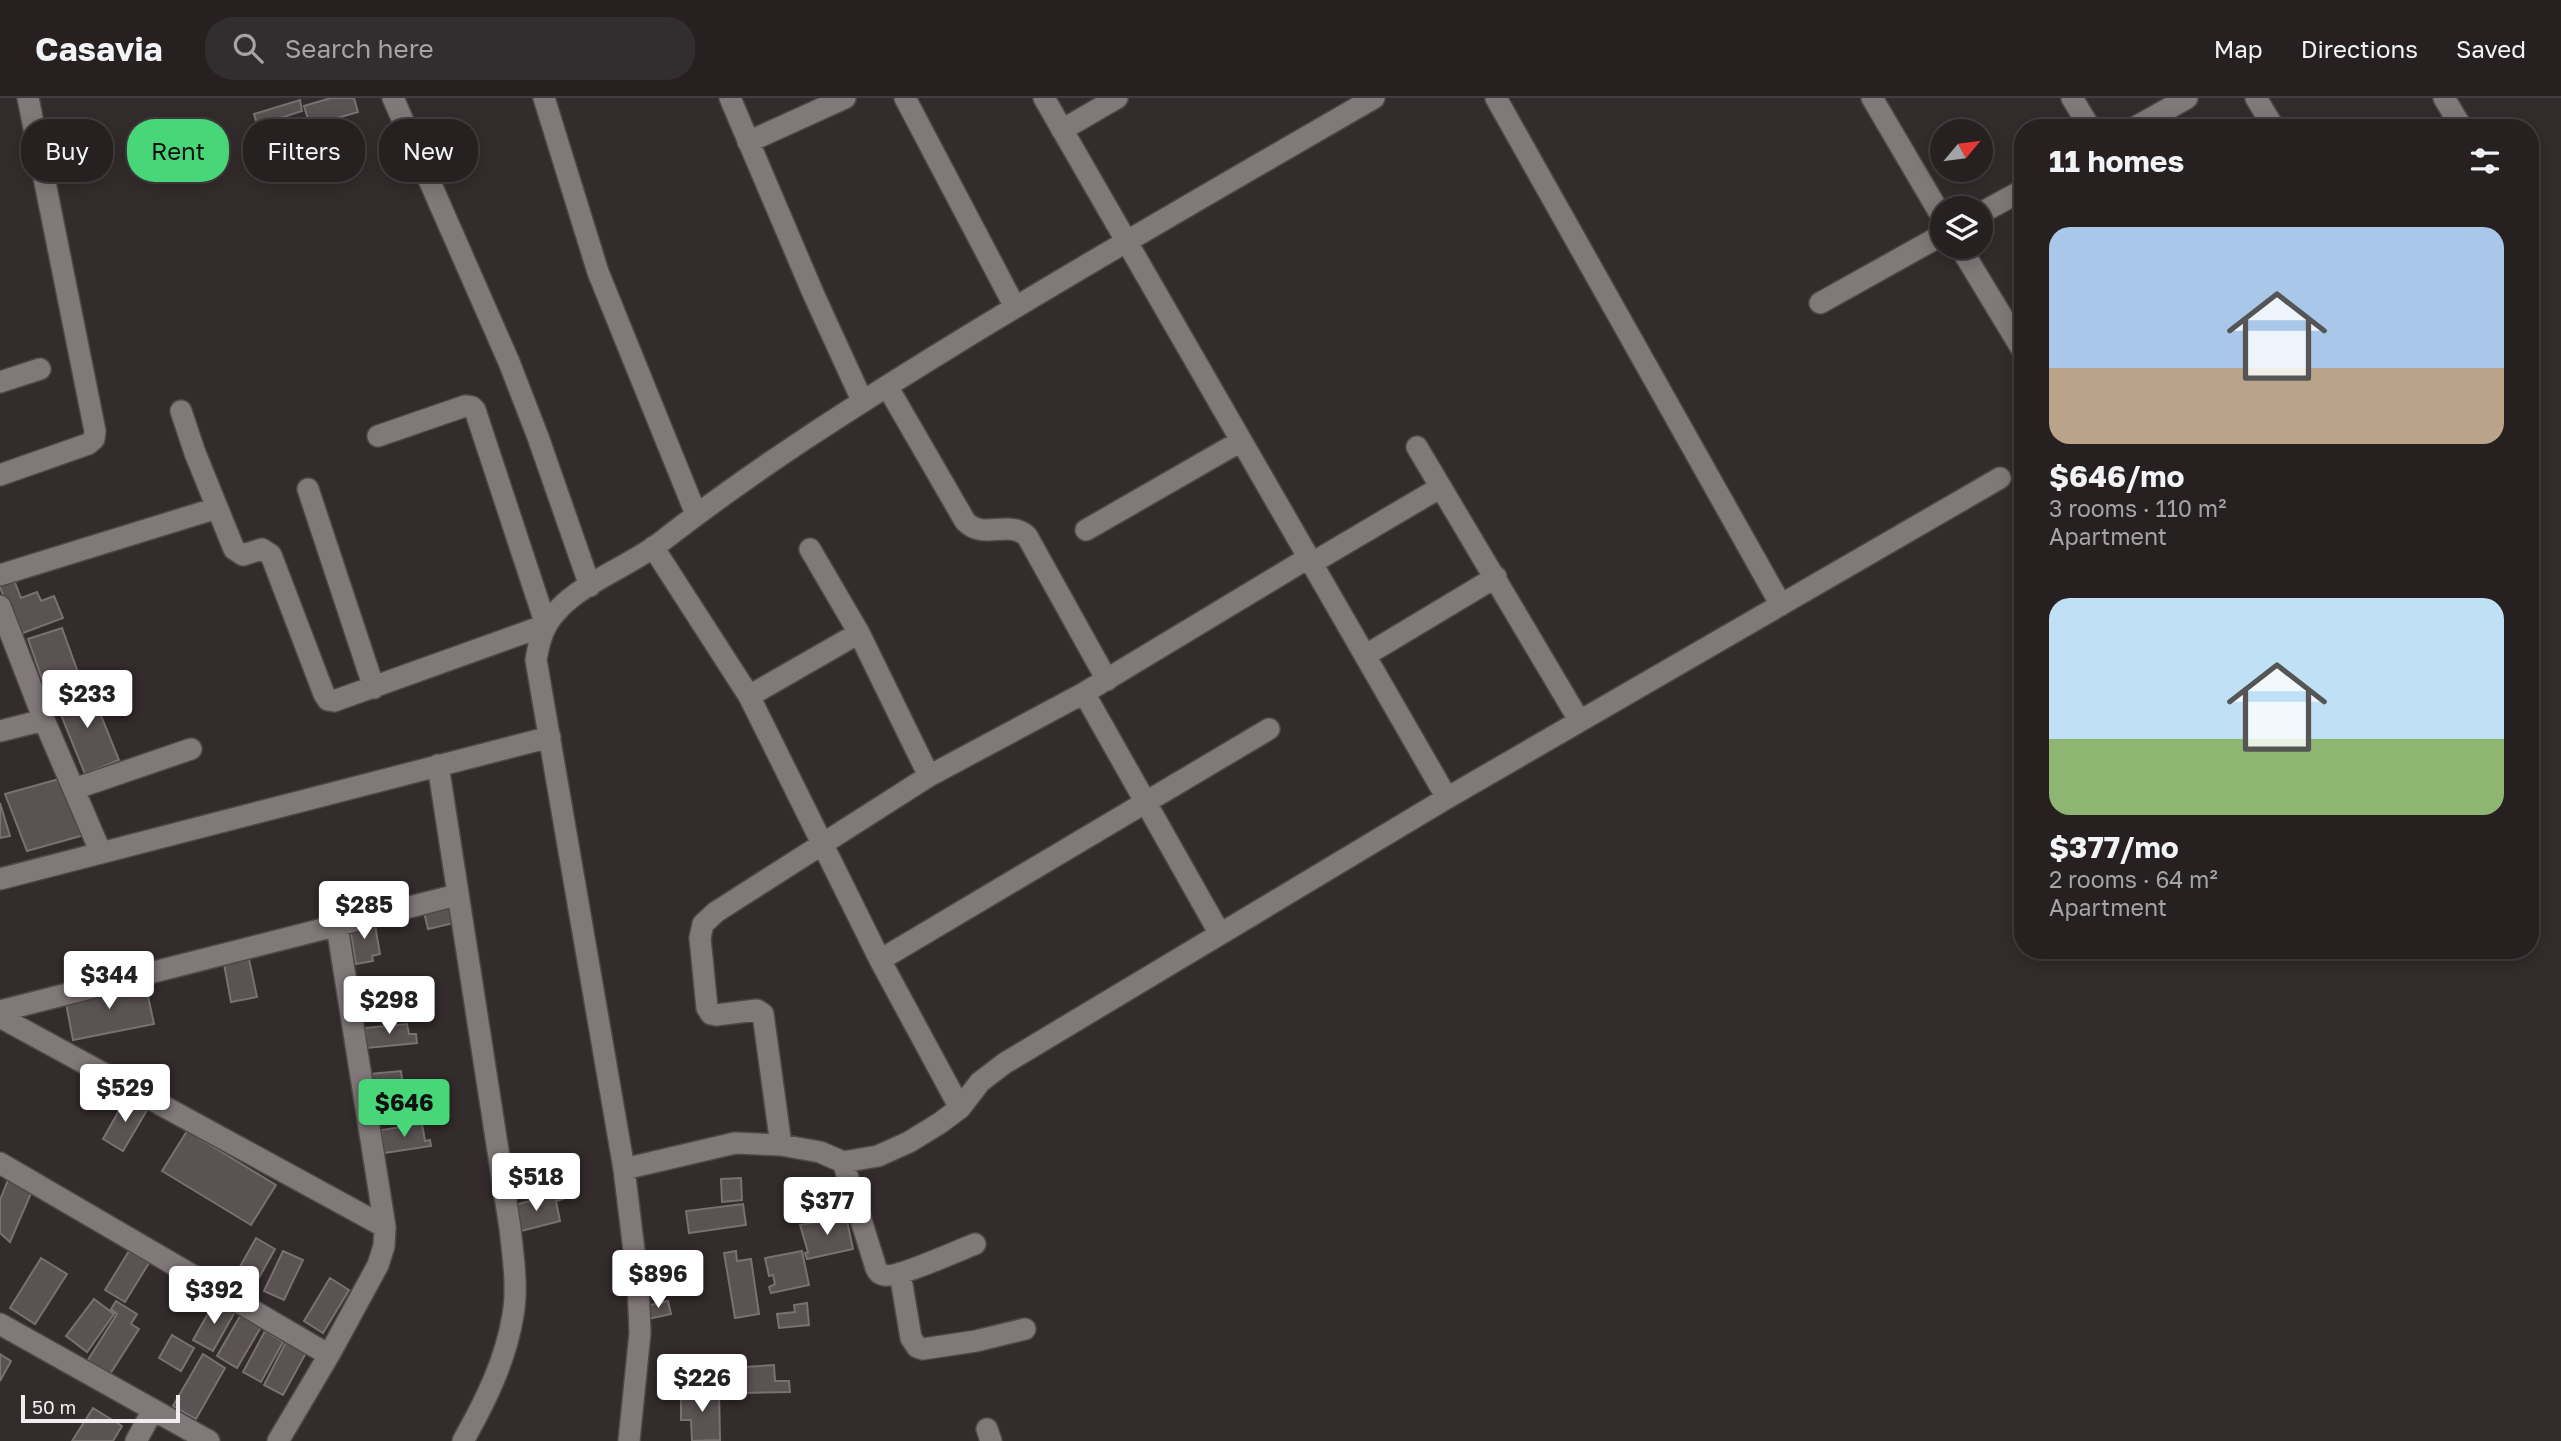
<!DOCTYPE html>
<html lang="en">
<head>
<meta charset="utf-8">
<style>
  :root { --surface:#262021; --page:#322d2e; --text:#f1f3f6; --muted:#a4a3a5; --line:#423e3f; --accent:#47d779 }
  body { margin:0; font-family:"Golos Text",sans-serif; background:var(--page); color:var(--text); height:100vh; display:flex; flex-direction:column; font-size:26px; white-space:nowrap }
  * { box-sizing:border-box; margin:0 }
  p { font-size:23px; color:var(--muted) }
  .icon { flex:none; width:38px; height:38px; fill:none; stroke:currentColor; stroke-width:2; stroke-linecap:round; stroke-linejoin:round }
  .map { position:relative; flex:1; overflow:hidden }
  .side { position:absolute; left:2014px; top:21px; width:525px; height:840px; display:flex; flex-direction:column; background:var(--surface); border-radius:28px; box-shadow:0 4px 18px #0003,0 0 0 2px var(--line) }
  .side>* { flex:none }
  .banner { position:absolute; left:21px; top:21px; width:665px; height:63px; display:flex; gap:14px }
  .needle { width:46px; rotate:61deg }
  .buttons { position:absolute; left:1930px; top:21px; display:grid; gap:14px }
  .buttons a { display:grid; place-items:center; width:63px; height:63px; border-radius:50%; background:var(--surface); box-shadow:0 4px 18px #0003,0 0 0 2px var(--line); font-size:35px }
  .scale { position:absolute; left:21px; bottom:18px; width:159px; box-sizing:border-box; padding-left:7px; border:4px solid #f1eced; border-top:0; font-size:19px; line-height:24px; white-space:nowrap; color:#f1eced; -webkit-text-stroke:5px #332b2c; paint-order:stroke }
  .price { position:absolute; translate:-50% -60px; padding:0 16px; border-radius:7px; background:#fff; color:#222; font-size:23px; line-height:46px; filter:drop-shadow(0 2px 4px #0008) }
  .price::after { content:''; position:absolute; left:50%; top:42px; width:21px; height:16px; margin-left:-10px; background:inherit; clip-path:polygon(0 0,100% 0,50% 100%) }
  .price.selected { background:var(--accent); color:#111 }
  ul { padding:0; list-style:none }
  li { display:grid; align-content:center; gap:14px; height:371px; padding:0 35px }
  li span { display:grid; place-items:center; height:217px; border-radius:21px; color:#555 }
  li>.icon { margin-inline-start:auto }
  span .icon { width:126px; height:126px; fill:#fffc; stroke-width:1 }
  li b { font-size:30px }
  h2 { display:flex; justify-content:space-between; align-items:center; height:84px; padding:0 35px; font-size:30px }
  .chip { padding:0 24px; border-radius:28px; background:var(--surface); box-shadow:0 4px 18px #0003,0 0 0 2px var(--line); font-size:24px; line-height:63px }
  .chip.selected { background:var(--accent); color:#111 }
  header { display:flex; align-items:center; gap:42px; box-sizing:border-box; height:98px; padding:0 35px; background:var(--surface); border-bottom:2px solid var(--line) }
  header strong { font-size:33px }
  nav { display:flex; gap:38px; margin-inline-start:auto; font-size:24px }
  .search { width:490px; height:63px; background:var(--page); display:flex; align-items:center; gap:18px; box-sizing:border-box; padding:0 24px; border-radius:28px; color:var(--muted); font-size:26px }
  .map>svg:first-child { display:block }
  .building { fill:#5a5253; stroke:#797071; stroke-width:2 }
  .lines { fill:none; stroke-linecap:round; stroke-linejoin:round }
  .street-casing { stroke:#4e4849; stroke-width:24 }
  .street { stroke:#817879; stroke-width:21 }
</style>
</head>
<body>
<header>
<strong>Casavia</strong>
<div class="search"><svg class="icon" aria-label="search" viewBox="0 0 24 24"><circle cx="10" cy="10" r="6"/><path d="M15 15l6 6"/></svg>Search here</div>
<nav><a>Map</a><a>Directions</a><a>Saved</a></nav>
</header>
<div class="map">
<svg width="2561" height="1343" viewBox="0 0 2561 1343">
  <rect width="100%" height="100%" fill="#332b2c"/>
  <path class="building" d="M331,0H354L358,14L310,28L304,8Z
    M300,2L302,13L271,23L278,46L264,50L254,16Z
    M12,477L21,500L37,494L41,503L54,498L63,520L18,537L0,489V481Z
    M62,530L80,580L46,592L28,541Z
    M89,588L119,662L85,676L55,602Z
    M59,681L84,737L27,753L5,696Z
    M0,705L10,738L0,740Z
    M449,804L454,825L428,831L423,810Z
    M374,821L380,856L372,858L373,863L356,866L349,825Z
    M249,861L257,899L231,904L224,866Z
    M145,884L154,926L73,942L65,900Z
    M407,926L409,936H416L417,945L367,950L365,930Z
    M401,973L404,997L380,1000L377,992L372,993L370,976Z
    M126,1000L147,1012L123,1053L103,1041Z
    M422,1026L425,1043L430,1042L431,1048L384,1055L381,1032Z
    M187,1033L276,1087L251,1127L162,1073Z
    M741,1080L742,1102L722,1104L721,1081Z
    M8,1082L32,1093L10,1144L0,1135V1102Z
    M562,1095L563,1101L556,1103L560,1123L517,1134L510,1108Z
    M743,1106L746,1127L689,1135L686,1113Z
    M846,1118L853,1151L807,1161L805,1155L808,1154L800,1127Z
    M256,1140L275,1151L251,1194L232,1183Z
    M129,1153L149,1165L125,1204L105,1192Z
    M283,1153L303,1162L284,1202L264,1193Z
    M736,1153L737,1163L751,1161L759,1216L735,1220L724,1155Z
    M802,1153L809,1187L771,1195L769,1189L775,1186L773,1177L769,1178L765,1160Z
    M41,1160L67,1176L35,1226L10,1210Z
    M330,1180L349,1192L323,1235L304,1223Z
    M94,1201L114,1216L87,1254L66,1238Z
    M116,1203L137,1216L131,1226L139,1231L108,1279L86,1265L117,1216L111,1211Z
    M215,1203L235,1214L213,1253L193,1242Z
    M668,1203L671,1216L648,1221L646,1208Z
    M807,1205L809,1227L779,1230L777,1216L795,1214L794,1207Z
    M240,1218L261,1229L237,1270L217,1258Z
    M265,1233L283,1244L261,1284L243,1274Z
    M172,1237L194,1250L181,1273L159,1260Z
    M286,1244L306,1255L283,1297L264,1287Z
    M0,1256L11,1263L0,1283Z
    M203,1256L225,1270L196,1321L173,1308Z
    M774,1267L775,1283H789L790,1294L745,1295L744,1269Z
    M719,1292L720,1342L692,1343L691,1322H681V1293Z
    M93,1310L122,1328L113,1343H72Z"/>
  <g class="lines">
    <defs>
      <path id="street" d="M393,0L509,264L538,339L590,488
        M544,0L598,174L696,416
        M730,0L813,195L861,300
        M905,0L1015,209
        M1044,0L1447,700
        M1496,0L1781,507
        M1872,0L1942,119
        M2072,0L2090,30
        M2256,0L2274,30
        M2444,0L2462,30
        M2134,30L2187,0
        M1062,32L1117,0
        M748,44L845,0
        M1981,115L2023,92
        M1960,149L2023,253
        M1820,205L1942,137
        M0,284L40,271
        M887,288L965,423C983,443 1008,421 1027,438L1107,582
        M181,313L195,355L234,451L243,457L262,451L271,457L324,596L328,602L334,603L546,527L475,312L472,309L465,308L378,338
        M1417,349L1579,622
        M0,377L88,346L94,341L95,333L28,0
        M308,391L374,590
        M1086,432L1241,343
        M653,449L749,598L880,862L960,1010
        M810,451L859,535L929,678
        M1312,465L1441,389
        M0,477L217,410
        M0,508L44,622L101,755
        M1366,557L1496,479
        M1084,595L1220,836
        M749,598L859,535
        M0,633L44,622
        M438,667L510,1130C513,1158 518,1189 513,1217C506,1262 485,1304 463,1343
        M74,691L191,651
        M0,781L550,639
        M880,862L1269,631
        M0,913L457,797
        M0,919L385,1129
        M781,1047L763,916L757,912L716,917L711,916L707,910L700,840L703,826L716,814L929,678L1084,595L1308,460
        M843,1064L876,1170C878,1174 879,1176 884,1177C896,1181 959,1152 975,1146
        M0,1065L329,1257
        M624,1071L735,1045L781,1047L820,1054L843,1064L878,1058L909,1044L940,1025L960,1010L980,984L1005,965L1447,700L2000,380
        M900,1175L911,1240L917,1249L923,1251L976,1243L1025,1231
        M0,1226L209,1343
        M987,1331L991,1343
        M136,1343L153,1312
        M278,1343L329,1257L378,1167L384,1148L385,1129L337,828
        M629,1343L640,1235L638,1185L624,1071L536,562C539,544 543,528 556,514C584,483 628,469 661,444C753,372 851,310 950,249C1090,163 1232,82 1374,0"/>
    </defs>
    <use href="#street" class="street-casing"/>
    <use href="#street" class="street"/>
  </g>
</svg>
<div class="buttons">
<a><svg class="needle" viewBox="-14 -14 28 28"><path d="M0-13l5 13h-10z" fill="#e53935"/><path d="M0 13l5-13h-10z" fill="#a4a3a5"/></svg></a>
<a><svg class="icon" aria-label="layers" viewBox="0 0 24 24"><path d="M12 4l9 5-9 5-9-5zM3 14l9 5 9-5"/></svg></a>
</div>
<div class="scale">50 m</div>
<b class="price" style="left:87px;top:632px">$233</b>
<b class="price" style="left:364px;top:843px">$285</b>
<b class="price" style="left:109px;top:913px">$344</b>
<b class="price" style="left:389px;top:938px">$298</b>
<b class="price" style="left:125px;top:1026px">$529</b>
<b class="price selected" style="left:404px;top:1041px">$646</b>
<b class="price" style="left:536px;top:1115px">$518</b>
<b class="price" style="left:827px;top:1139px">$377</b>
<b class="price" style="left:658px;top:1212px">$896</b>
<b class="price" style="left:214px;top:1228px">$392</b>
<b class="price" style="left:702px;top:1316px">$226</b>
<div class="banner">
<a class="chip">Buy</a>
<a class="chip selected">Rent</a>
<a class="chip">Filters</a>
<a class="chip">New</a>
</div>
<section class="side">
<h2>11 homes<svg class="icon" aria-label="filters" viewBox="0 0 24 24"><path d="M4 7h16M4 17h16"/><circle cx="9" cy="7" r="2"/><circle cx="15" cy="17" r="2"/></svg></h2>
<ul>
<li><span style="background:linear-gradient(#a9c7e8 65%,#b9a48a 0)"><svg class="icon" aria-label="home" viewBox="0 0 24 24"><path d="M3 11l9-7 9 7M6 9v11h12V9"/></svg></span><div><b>$646/mo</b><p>3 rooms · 110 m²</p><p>Apartment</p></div></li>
<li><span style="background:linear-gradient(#bfe0f5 65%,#8fb573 0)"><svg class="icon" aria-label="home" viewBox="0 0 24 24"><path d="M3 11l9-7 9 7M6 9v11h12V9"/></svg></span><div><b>$377/mo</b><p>2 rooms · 64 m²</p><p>Apartment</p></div></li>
</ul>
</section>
</div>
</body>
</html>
